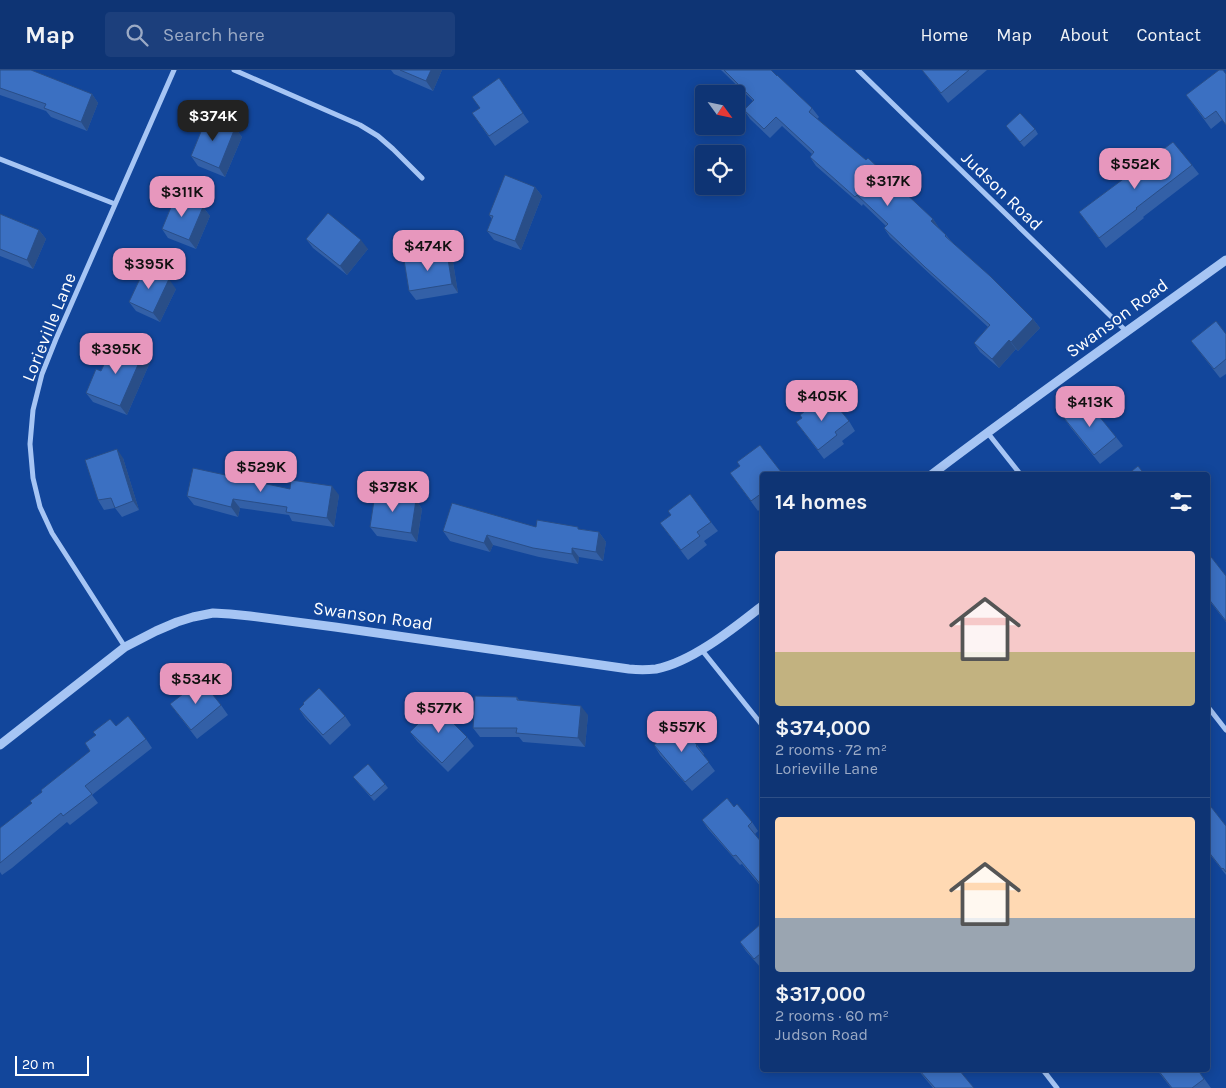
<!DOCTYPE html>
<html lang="en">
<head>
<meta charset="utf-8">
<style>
  :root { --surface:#0e3474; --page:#1c3f7c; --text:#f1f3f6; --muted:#9baac5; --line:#2e4f86; --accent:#e797bd }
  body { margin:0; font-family:Karla,sans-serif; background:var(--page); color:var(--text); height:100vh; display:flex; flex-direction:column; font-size:19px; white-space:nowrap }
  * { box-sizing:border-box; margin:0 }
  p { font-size:16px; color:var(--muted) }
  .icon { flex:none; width:28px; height:28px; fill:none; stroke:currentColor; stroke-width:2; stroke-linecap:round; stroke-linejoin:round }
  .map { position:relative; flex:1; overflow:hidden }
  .drawer { position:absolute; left:760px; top:402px; width:450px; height:600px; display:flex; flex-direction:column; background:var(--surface); border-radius:5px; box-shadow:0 2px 12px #0003,0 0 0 1px var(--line) }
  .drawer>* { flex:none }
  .needle { width:32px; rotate:123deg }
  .tools { position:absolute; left:695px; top:15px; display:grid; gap:10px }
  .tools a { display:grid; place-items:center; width:50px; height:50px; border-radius:5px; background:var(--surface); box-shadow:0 2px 12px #0003,0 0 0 1px var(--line); font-size:25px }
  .scale { position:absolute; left:15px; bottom:12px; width:74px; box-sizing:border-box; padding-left:5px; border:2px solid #fff; border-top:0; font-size:14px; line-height:18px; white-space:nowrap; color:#fff; -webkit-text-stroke:4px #12469b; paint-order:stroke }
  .price { position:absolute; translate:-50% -42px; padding:0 11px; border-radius:10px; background:var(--accent); color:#111; font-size:16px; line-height:32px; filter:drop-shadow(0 1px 2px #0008) }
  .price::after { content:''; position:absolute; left:50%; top:30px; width:15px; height:11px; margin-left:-8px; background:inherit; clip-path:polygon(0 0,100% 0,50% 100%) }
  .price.current { background:#222; color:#fff }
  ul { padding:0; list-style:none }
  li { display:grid; align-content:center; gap:10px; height:265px; padding:0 15px }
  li+li { border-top:1px solid var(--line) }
  li span { display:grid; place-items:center; height:155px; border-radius:5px; color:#555 }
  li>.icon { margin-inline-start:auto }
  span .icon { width:90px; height:90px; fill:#fffc; stroke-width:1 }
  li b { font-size:21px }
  h2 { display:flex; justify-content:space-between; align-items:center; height:60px; padding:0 15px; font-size:21px }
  header { display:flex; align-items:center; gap:30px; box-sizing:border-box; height:70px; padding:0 25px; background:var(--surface); border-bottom:1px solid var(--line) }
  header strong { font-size:24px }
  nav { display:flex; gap:28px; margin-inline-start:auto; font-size:18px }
  .search { width:350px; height:45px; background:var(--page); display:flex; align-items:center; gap:12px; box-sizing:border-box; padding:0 18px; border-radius:5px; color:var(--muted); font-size:19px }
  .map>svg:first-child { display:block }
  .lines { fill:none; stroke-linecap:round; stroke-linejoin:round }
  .minor { stroke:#a6c5f4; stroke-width:5 }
  .tertiary { stroke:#a6c5f4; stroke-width:9 }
  .wall { fill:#3360a7 }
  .shaded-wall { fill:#294e88 }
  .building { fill:#3b70c2; stroke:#294e88 }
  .labels { text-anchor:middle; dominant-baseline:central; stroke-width:4.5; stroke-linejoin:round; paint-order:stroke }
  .street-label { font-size:18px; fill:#fff; stroke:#12469b }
</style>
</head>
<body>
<header>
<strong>Map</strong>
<div class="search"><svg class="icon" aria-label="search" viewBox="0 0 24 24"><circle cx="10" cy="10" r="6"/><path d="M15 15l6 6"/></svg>Search here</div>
<nav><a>Home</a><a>Map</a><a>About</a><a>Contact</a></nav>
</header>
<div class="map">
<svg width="1226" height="1018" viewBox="0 0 1226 1018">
  <rect width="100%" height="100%" fill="#12469b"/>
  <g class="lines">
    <path class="minor" d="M234,0L360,55L378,66L393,79L422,108
      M858,0L1127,262
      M0,89L115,134
      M987,362L1021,405
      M125,577L52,463L40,437L33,408L30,374L33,340L42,304L56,269L174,0
      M701,579L762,655
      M1208,637L1226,660
      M1043,1000L1057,1018"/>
    <path class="tertiary" d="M931,405C1028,331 1128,261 1226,190
      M0,675L125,577L156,561L177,552L193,547L213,543L230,544L250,546L335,557L629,599C638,600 647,600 656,599C692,592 734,558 762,536"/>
  </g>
  <path class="wall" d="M0,0L92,24L98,33L87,61L51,47L46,41L0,25Z
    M391,0H442L433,21L394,4Z
    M721,0H771L812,38L819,47L817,49L933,149L939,158L946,165L951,171L1033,249L1040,258L1018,281L1016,279L999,298L980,282L974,273L988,257L932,206L890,167L884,158L886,156L863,134L862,136L816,96L810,87L812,84L782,56L770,68L750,49L744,40L753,31Z
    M922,0H987L948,33Z
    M1226,4L1222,50L1211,59L1186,25Z
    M499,8L529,52L495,76L472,43L480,38Z
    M1006,56L1035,59L1038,64L1024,77Z
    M235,58L242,67L225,107L198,96L191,86Z
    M1192,95L1199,104L1143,147L1144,148L1106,178L1079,142Z
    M535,117L542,126L521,180L494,170L487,161L492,149L489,145Z
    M203,137L210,146L196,179L168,168L162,159Z
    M0,144L39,160L46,169L33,199L0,186Z
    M306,169L368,179L347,205L313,178Z
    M447,183L453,192L458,223L416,230L409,221Z
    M176,219L160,252L136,241L129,232Z
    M1226,264V304L1220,308L1191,271Z
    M151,290L127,345L93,332L86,323L101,301Z
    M1064,348L1116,367L1123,376L1100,394L1071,358Z
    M849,351L855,361L842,371L844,374L824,389L796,352Z
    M760,375L783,405H762V437L758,441L730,403L740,396Z
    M123,388L139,440L122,447L115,438L104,440L98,430Z
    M290,419L339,425L334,457L292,451L289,445L240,438L238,447L194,435L187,426Z
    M416,430L422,439L417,472L377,466L370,457Z
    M711,452L718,461L704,471L707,475L688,490L660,453Z
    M536,457L580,459L599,462L606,472L603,491L579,487L578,494L539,487L493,475L490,482L450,471L443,461Z
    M1208,483L1226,506V552L1208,529Z
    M517,627L519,630L588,645L585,677L523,672L519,667H480L473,658Z
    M170,634L221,635L228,645L197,669Z
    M304,634L345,646L351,655L330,675L305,648L299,639Z
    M116,656L146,669L152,678L92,725L98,733L70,755L67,752L12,798L2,805L0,802V758L32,734L90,681L85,673Z
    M410,662L467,667L474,676L448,702L417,671Z
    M654,675H697L704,684L703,685L715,701L692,721L660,685Z
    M353,707L385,714L388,718L374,731Z
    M1208,733L1226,756V805L1208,782Z
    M734,737L752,752L758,761L755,764L762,773V818L742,794L740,795L708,759L702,750Z
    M762,853V896L761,898L746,881L740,872Z
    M918,1000H959L974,1018H933Z
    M1157,1000H1198L1211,1018H1171Z"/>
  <path class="shaded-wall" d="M431,0H442L433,21L426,11Z
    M92,24L98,33L87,61L81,52Z
    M235,58L242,67L225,107L219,98Z
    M535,117L542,126L521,180L515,171Z
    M203,137L210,146L196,179L189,170Z
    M933,149L939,158L937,160L931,151Z
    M39,160L46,169L33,199L27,190Z
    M361,170L368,179L347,205L340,196Z
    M447,183L453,192L458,223L452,214Z
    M169,209L176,219L160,252L153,243Z
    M1033,249L1040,258L1018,281L1011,272Z
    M1009,270L1016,279L999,298L992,289Z
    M144,281L151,290L127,345L120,336Z
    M117,379L123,388L139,440L133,431Z
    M332,416L339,425L334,457L327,448Z
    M233,429L240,438L238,447L231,437Z
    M416,430L422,439L417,472L411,463Z
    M599,462L606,472L603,491L596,482Z
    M487,465L493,475L490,482L484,473Z
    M572,478L579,487L578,494L572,484Z
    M581,636L588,645L585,677L578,668Z"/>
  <path class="building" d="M0,0H31L92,24L81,52L44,38L46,34L0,18Z
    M400,0H431L426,11Z
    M724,0H771L777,6V5L812,38L809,42L866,90L868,88L933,149L931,151L946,165L945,166L990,206L1033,249L1011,272L1009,270L992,289L974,273L990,255L925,197L884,158L888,154L857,125L855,127L810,87L814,82L776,47L764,59L744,40L754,30Z
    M922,0H969L941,23Z
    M1219,0H1223L1226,4V55L1216,41L1205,49L1186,25Z
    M499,8L523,43L489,66L472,43L480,38L472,27Z
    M1020,43L1035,59L1020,72L1006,56Z
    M207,47L235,58L219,98L191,86Z
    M1173,72L1192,95L1136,138L1137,139L1099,168L1079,142Z
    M505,105L535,117L515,171L487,161L493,146L489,145Z
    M176,125L203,137L189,170L162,159Z
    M328,143L361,170L340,196L306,169Z
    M0,144L39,160L27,190L0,179Z
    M447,183L452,214L409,221L404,190Z
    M145,198L169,209L153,243L129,232Z
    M1216,251L1226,264V289L1214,299L1191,271Z
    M122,271L144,281L120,336L86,323L96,299L101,301L107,288L113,291Z
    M827,324L849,351L835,362L837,365L818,380L796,352L802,348L800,345Z
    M1086,330L1116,367L1094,385L1064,348Z
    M760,375L782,403L780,405H762V423L751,431L730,403L740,396L737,392Z
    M117,379L133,431L115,438L111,428L98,430L85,390Z
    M1138,396L1145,405H1127Z
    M193,398L290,419L291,410L332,416L327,448L286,442L287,437L233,429L231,437L187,426Z
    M375,424L416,430L411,463L370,457Z
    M690,424L711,452L697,462L700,466L681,480L660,453L671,445L668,441Z
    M452,433L536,457L537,450L578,457V459L599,462L596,482L572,478V484L533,478L487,465L484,473L443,461Z
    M1208,483L1226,506V551L1208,528Z
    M201,610L221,635L191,660L170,634Z
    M319,618L345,646L323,665L299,639L304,634L303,633Z
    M475,626L517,627V630L581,636L578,668L516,663L517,658H473Z
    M436,636L467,667L442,693L410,662Z
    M128,646L146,669L85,716L92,724L63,746L61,743L0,793V758L32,733L30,731L42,722L41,720L90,681L85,673L96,665L93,662L110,649L116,656Z
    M679,654L697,675L696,676L709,692L685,712L654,675Z
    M368,694L385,714L371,726L353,707Z
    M727,728L734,737L737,734L752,752L748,756L762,773V816L736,785L733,786L702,750Z
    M1208,733L1226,756V802L1223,798L1222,799L1208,781Z
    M762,853V888L760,884L754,889L740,872Z
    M919,1000H959L974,1018H935Z
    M1158,1000H1198L1204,1009L1192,1018H1172Z"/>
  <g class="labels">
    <g class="street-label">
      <text transform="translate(1002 121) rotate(44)">Judson Road</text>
      <text transform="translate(1117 248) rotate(-36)">Swanson Road</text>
      <text transform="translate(49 257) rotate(-68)">Lorieville Lane</text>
      <text transform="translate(373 546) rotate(8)">Swanson Road</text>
    </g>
  </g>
</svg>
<div class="tools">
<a><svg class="needle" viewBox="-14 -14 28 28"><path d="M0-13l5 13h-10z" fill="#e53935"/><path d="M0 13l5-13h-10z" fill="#9baac5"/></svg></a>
<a><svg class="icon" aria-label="locate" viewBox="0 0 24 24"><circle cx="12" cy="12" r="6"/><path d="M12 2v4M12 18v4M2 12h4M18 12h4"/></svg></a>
</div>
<div class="scale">20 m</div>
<b class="price current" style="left:213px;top:72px">$374K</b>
<b class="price" style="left:1135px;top:120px">$552K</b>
<b class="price" style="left:888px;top:137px">$317K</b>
<b class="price" style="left:182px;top:148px">$311K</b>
<b class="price" style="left:428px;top:202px">$474K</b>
<b class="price" style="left:149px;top:220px">$395K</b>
<b class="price" style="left:116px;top:305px">$395K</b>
<b class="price" style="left:822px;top:352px">$405K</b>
<b class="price" style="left:1090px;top:358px">$413K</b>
<b class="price" style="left:261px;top:423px">$529K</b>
<b class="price" style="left:393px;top:443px">$378K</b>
<b class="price" style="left:196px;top:635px">$534K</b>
<b class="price" style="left:439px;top:664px">$577K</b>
<b class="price" style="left:682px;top:683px">$557K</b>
<section class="drawer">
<h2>14 homes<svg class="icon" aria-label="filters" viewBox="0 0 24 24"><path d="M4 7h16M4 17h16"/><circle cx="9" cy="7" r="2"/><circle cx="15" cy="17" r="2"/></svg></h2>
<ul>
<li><span style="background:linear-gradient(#f6c9c9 65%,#c2b280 0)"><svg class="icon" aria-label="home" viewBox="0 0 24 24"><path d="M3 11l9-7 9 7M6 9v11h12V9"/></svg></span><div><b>$374,000</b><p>2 rooms · 72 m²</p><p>Lorieville Lane</p></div></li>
<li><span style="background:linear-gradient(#ffd9b3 65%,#9aa5b1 0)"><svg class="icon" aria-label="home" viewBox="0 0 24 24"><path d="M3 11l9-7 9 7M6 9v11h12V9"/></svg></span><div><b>$317,000</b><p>2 rooms · 60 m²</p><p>Judson Road</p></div></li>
</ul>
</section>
</div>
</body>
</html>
